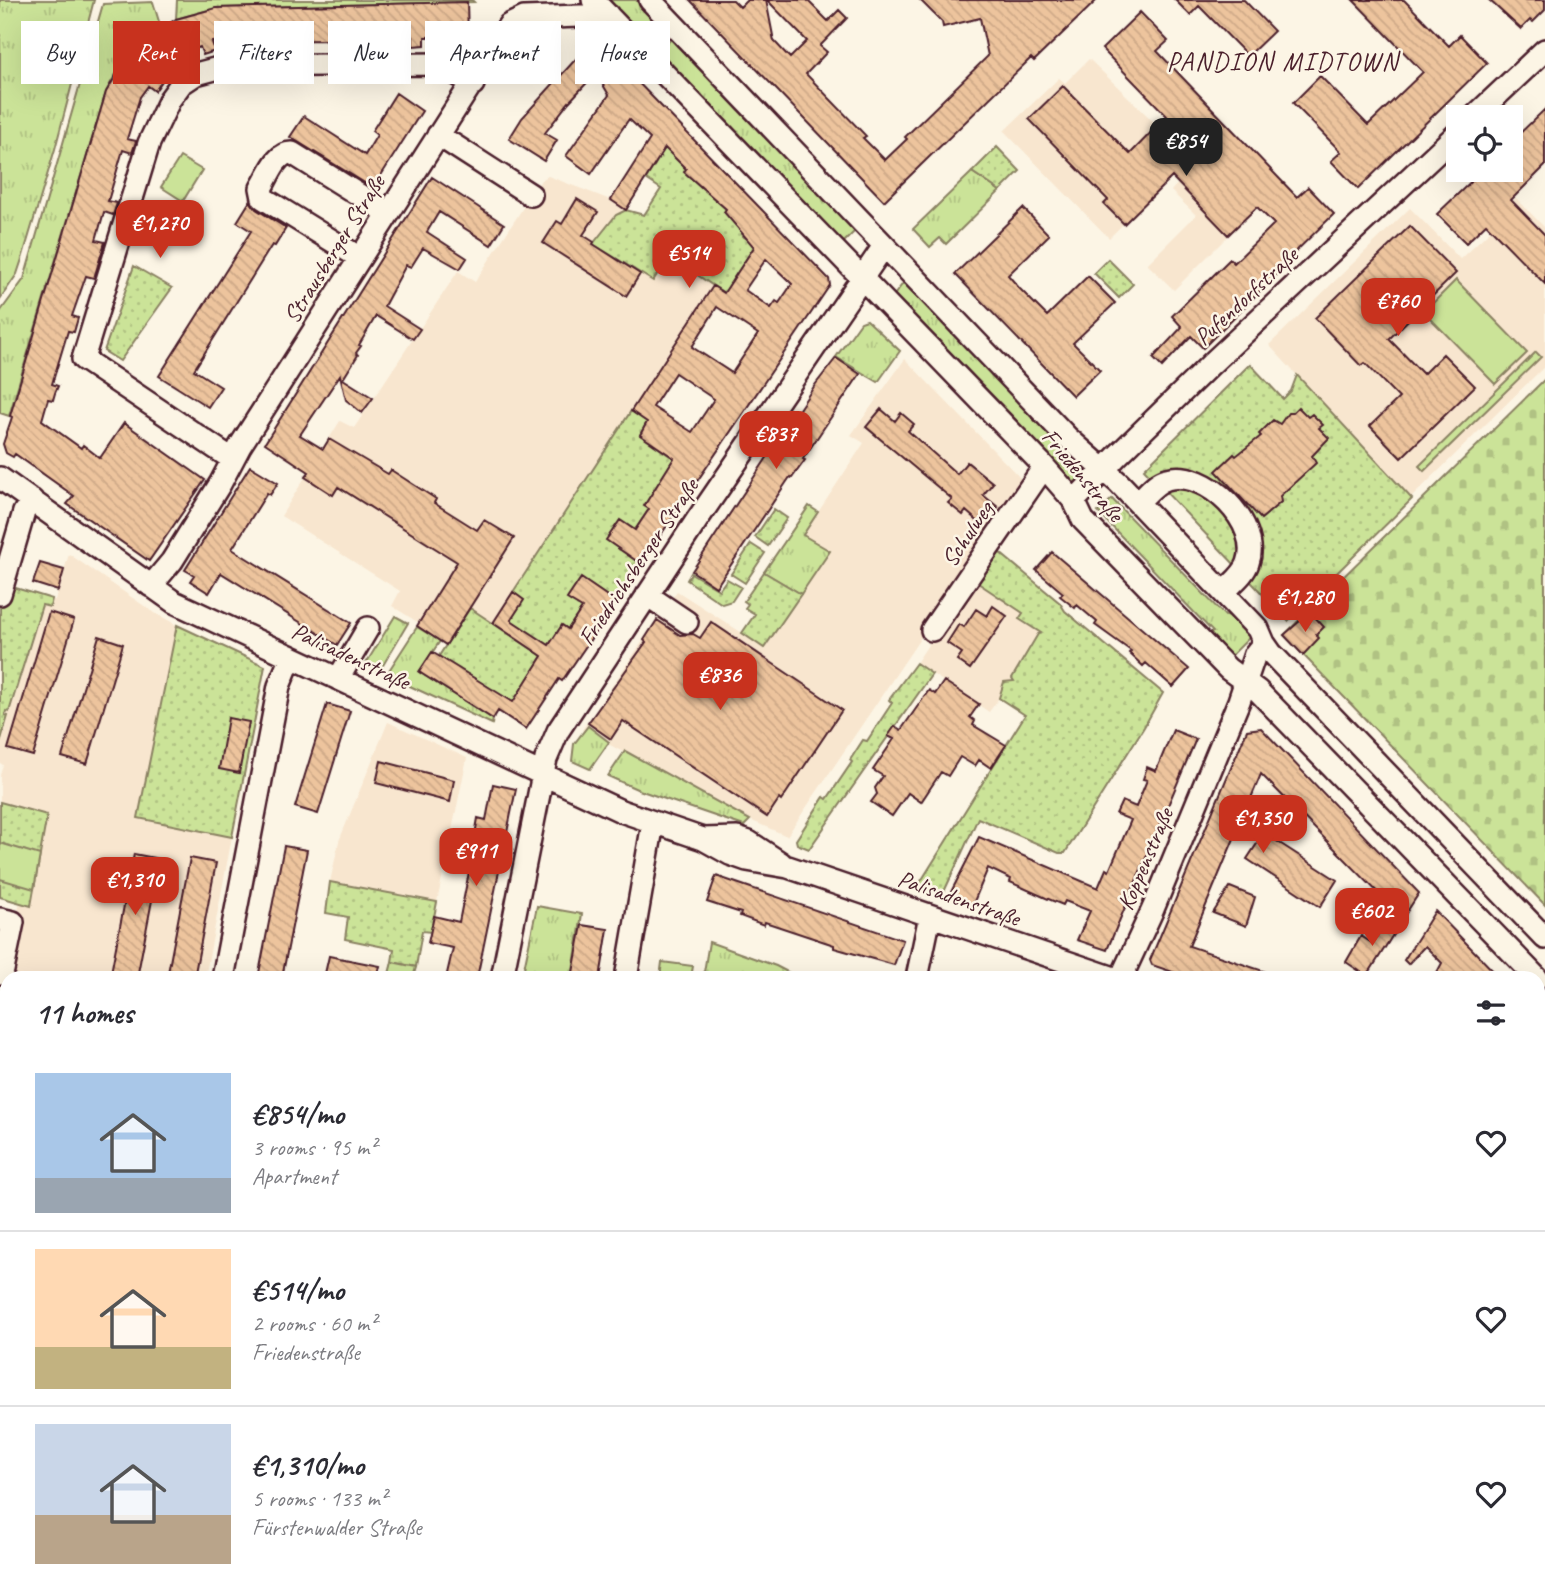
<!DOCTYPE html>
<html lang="en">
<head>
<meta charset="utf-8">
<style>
  :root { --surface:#fff; --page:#f2f2f3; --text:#2b2b33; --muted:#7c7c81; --line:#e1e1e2; --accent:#c8321e }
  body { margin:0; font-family:Caveat,sans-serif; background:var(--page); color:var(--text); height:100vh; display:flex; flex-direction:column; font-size:26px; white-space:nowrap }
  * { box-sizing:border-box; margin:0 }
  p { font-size:23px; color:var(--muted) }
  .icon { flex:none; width:38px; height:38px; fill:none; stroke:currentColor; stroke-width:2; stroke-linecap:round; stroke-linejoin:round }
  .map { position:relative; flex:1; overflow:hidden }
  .side { position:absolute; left:0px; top:971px; width:1545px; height:625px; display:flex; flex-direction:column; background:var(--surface); border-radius:21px 21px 0 0; box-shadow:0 7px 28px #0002 }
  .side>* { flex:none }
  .banner { position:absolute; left:21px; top:21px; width:700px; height:63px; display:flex; gap:14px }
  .tools { position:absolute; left:1446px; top:105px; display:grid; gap:14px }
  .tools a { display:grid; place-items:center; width:77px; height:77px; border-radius:0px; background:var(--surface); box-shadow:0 7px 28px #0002; font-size:35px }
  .price { position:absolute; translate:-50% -60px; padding:0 16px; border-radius:14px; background:var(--accent); color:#fff; font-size:23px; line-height:46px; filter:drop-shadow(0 2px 4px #0008) }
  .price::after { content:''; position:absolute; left:50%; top:42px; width:21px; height:16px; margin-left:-10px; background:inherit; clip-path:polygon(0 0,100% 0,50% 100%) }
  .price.on { background:#222; color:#fff }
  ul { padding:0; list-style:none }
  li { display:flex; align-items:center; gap:21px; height:175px; padding:0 35px }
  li+li { border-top:2px solid var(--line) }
  li span { display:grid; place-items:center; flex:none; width:196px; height:140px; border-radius:0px; color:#555 }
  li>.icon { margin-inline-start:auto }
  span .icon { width:84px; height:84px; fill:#fffc; stroke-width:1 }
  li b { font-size:30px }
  h2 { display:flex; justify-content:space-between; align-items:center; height:84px; padding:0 35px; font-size:30px }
  .chip { padding:0 24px; border-radius:0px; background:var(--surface); box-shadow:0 7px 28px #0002; font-size:24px; line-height:63px }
  .chip.on { background:var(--accent); color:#fff }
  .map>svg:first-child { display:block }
  .built { fill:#f8e6cf }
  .grass { fill:url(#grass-tufts); stroke:#8a8162; stroke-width:2 }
  .cemetery { fill:url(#cemetery-stones); stroke:#8a8162; stroke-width:2 }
  .park { fill:url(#park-dots); stroke:#8a8162; stroke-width:2 }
  .pitch { fill:#cbe398; stroke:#8a8162; stroke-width:2 }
  .building { fill:url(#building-back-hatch); stroke:#4a1f2b; stroke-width:2; fill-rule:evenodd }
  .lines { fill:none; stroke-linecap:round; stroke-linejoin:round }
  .minor-casing { stroke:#4a1f2b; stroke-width:26 }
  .major-casing { stroke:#4a1f2b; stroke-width:32 }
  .minor { stroke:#fcf5e5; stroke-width:21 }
  .major { stroke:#fadf96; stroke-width:26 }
  .labels { text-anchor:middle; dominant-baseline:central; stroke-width:5; stroke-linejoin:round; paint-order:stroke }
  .street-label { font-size:24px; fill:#4a1f2b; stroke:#fcf5e5 }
  .neighbourhood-label { font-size:26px; letter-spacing:2px; fill:#4a1f2b; stroke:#fcf5e5 }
</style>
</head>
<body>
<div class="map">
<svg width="1545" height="1595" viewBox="0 0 1545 1595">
  <defs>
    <pattern id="grass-tufts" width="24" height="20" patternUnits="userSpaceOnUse" patternTransform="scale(1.75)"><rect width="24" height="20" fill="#cbe398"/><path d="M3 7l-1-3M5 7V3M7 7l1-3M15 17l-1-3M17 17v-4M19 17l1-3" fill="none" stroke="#b0c283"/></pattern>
    <pattern id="cemetery-stones" width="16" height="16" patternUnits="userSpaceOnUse" patternTransform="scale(1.75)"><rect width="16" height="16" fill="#cbe398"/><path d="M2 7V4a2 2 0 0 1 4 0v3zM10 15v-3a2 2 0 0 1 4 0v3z" fill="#b0c283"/></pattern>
    <pattern id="park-dots" width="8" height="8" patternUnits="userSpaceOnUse" patternTransform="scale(1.75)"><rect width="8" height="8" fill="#cbe398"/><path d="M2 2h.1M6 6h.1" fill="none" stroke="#b0c283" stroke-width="1.8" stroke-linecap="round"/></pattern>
    <pattern id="building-back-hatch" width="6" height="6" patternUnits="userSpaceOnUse" patternTransform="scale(1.75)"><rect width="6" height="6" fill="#edc49d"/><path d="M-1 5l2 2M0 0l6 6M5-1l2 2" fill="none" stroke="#cda887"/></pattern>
  </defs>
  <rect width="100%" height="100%" fill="#fcf5e5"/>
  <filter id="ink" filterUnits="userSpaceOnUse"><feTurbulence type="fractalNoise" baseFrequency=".0143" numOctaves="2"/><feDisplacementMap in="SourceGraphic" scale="14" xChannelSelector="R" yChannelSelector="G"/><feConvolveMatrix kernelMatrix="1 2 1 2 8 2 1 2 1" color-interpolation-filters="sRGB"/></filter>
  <g filter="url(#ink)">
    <path class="built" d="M1089,59L1158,126L1161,187L1109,238L1004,131L1059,78L1065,83Z
      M548,176L608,199L677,242L669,256L713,286L493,623L470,608L446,645L417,626L419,623L392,606L400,591L281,516L340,421L354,428L458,271L475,282L541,180Z
      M1178,183L1231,184L1256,209L1252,212L1250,211L1247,217L1174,290L1147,264L1196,215L1171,191Z
      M1516,198L1545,228V366L1411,498L1269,345L1410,208L1460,259L1491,230L1488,227Z
      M905,359L1025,483L787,836L750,820L582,730L677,591L764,647L830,551L803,535L864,443L851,435Z
      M69,554L153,612L177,625L138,818L232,837L205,978H7V1008L1,998V992L20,902L31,905L47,816L0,802V775L3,765L0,763V743L8,716L5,715L6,711H10L42,605L50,607L52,599L55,600Z
      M972,579L1023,613L1019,619L1043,634L1014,681L1004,683L999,698L989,712L916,663Z
      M388,722L467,758L437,902L330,882L339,841Z
      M534,1589H661L691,1595H533Z"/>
    <path class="grass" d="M0,0H94L55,149L22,259L17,274L0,299Z
      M177,0H472L474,2L216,8L176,19Z
      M604,0H636L664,32L649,46Z
      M153,2L161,28C136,46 119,65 106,92L9,416L0,413V312L24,279L103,4Z
      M671,39L855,231L841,245L656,54Z
      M972,172L1000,191L946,244L940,238L930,247L913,229Z
      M904,282L1086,472L1076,485L1073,486L892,298Z
      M867,320L900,351L878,382L836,357L861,322Z
      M1112,499L1225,616L1238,613L1254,633L1228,659L1202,636L1213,632L1098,512Z
      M809,506L818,512L803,535L830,551L801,594L764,572Z
      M395,616L408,623L379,672L365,665Z
      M417,627L440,641L419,672L493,719L492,724L386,675Z
      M588,726L609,742L590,769L572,761L574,744Z
      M625,751L750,820L744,826L639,790L608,776Z
      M537,906L582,914L572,978H522Z
      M709,942L776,966L799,978H703Z"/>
    <path class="cemetery" d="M1545,379V905L1284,635Z"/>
    <path class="park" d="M997,147L1020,171L1000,191L972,172Z
      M665,148L686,169L685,172L726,209L724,212L741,231L742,236L750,240L757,249L755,253H750L724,293L669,256L653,281L593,244L616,215L626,210L644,215L661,189L646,179Z
      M1108,259L1133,284L1119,298L1094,273Z
      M134,266L172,288L120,361L104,351Z
      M1250,364L1283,399L1291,391L1297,375L1412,499L1288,621L1144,469Z
      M631,411L647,422L640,435L670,456L675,452L677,454L645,506L649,509L635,530L620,520L607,540L641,564L616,602L582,579L568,599L582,608L568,629L562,626L548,646L510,620L513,592Z
      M774,509L787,518L768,546L755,537Z
      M751,544L765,553L745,583L731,574Z
      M993,547L1060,603L1065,611L1163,693L1144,727L1065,853H1059L978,818L943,894L918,886L1025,715L999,698L1004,682L1014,681L1012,678L1038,634L1041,633L1019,619L1023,613L972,579Z
      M764,572L801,594L764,648L742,633L755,614L745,608L748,604L744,601Z
      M691,573L719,590L727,579L741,587L732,601L722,604L687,580Z
      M9,586L52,599L50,607L42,605L9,712L6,711L5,715L8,716L0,743V604Z
      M470,608L542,656L513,703L439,656Z
      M177,625L265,666L232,837L138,818Z
      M916,663L932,674L809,849L797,844L796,840L824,797L827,799L852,762L850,760L863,740L867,741L892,703L889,700Z
      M0,802L47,815L31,906L0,897Z
      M330,882L437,902L431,932L422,931L416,967L392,962L394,949L345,939L348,917L326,913Z
      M210,1589H288L287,1595H227L226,1591Z"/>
    <path class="pitch" d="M180,157L202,170L183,201L161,187Z
      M1456,280L1527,353L1495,384L1424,312Z
      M1536,352L1541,357L1424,471L1419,466Z
      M0,843L40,855L34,889L0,879Z
      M392,962L416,967L413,978H388Z
      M662,962L693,966L691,978H660Z"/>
    <path class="building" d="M690,0H733L740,7L747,0H766L774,41L790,58L807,41L767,0H807L828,21L839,10L847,18L820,46L827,52L806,74L866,136L863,138L885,160L907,139L905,137L988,56L980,18L943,27L942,22L920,0H1097L1034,61L1031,58L884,201Z
      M1175,0H1244L1274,31L1248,56L1199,6L1190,15Z
      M1353,0H1404L1449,46L1460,35L1487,63L1358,189L1331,161L1341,152L1293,103L1320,76L1368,125L1423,72Z
      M1489,0H1545V10L1533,22L1530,20L1521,29Z
      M467,2L468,36L425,37V45L413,46V37L339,39V47H326V40L273,41L274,49L261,50V41L212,42L215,51L203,55L200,47L181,54L153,75L162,81L155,91L148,86L140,97L127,139L136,141L132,153L123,150L108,201L117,203L113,215L104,212L96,240L105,242L98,265L94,278L86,276L72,316L78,318L74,332L68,331L52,384L58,386L55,393L53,400L48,399L42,420L81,448L83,445L100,458L124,423L205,480L149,561L67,504L74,496L15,454L13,457L6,453L3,444L12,417L10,416L106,92L128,56L139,44L176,19L216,8Z
      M1140,12L1168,41L1157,51L1297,197L1308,187L1334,214L1282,265L1284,267L1203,348L1191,336L1162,367L1153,358L1182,327L1172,316L1230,259L1234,263L1274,224L1257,207L1228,235L1172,177L1124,224L1104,204L1108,200L1029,119L1063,86L1130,154L1167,116L1102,49Z
      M595,38L829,279L830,285L641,564L606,540L620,520L635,530L649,509L644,506L674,458L640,435L647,422L631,411L713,286L724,293L754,247L724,212L726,209L684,172L686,169L665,148L626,210L611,200L650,139L629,119L591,174L566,156L609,95L596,73L569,102L545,133L557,140L544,161L509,139L522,118ZM766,259L792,284L779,303L776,301L771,308L745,290ZM717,307L758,334L732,373L692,347ZM675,373L714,399L692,432L653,407Z
      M396,93L422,111L373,188L290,137L304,116L365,155L377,135L372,131Z
      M1545,109V166L1511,200L1545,235V284L1486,224L1466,243L1437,214L1483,170H1510V143Z
      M432,177L504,224L491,245L439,212L427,232L467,258L460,269L423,248L411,267L406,265L384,306L420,329L413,339L376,316L359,345L361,346L356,353L358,355L343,379L373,398L362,413L346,400L340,375L300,435L323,449L329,439L388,474L391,470L436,499L434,503L477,530L484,520L514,538L446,645L417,626L457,562L338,487L333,495L305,477L309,472L265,443Z
      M577,199L598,212L583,235L594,242L593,244L640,274L626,296L543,243L557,221L562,224Z
      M250,201L256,209L286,228L275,246L272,245L194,370L221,387L208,407L159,376L251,231L237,222Z
      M1023,208L1049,235L1008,275L1020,289L1047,316L1088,276L1115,303L1073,343L1100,370L1073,396L955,274Z
      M1410,226L1456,273L1389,339L1423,374L1443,354L1475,386L1401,458L1370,426L1399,398L1365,363L1361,366L1315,318Z
      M836,358L860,374L803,459L805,460L792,478L790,477L716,587L692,571L815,385Z
      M1298,407L1308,417L1312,414L1323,425L1319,428L1329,438L1312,456L1316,463L1280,496L1281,502L1261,519L1216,471L1234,454L1236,456L1261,436L1259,434L1273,420L1280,424L1288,413H1292Z
      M881,409L895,421L901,413L914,424L908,431L957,474L967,462L993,483L983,495L998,507L982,525L966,511L963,515L948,503L952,499L866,427Z
      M250,466L278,483L270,495L267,493L232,549L351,623L337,645L221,573L209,593L190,581L194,575L185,570Z
      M1052,552L1189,669L1173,687L1146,663L1143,666L1129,653L1131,651L1095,625L1097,622L1077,605L1075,608L1060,596L1063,593L1036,570Z
      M40,563L64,570L58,591L33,583Z
      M581,578L616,602L562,681L559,679L526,729L498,711L493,719L419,672L432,652L513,702L542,656L493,623L513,592L524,600L511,620L549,645L562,625L568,629L582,608L567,599Z
      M993,606L1007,616L970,669L957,660L962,653L947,643L959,624L964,627L976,609L987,616Z
      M49,612L74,620L33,756L8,749Z
      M1313,615L1324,627L1316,635L1319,638L1303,655L1284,635L1301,620L1304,623Z
      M657,620L680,635L693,634L700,638L711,622L842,710L781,801L779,799L767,817L623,721L611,739L588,723L646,642L644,640Z
      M99,636L123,644L87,764L62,757Z
      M944,681L979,704L970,717L975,721L973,725L1006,745L991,768L979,760L975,766L960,757L948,776L941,772L921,802L908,793L892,816L871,802L877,794L875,788L883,776L873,770L894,739L888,736L895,726L901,730L929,690L935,694Z
      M327,704L350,711L318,814L295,807Z
      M228,718L249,722L239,773L219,769Z
      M1261,728L1419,893L1403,918L1261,774L1189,946L1278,976L1277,978H1190L1152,965L1150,960L1247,730Z
      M1173,730L1196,739L1107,950L1077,940L1090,911L1065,901L1063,905L1046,898L1010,882L1011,879L988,868L973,904L949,896L979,837L1098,888L1106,869L1109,871L1131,820L1116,814L1122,801L1136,807L1147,780L1143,779L1147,767L1156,771Z
      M381,761L454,780L450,802L376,783Z
      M493,784L516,789L477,978H446L453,948L428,943L434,916L459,922L471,862L446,857L449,844L467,848L469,840L474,841L478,818L486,820Z
      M1264,833L1337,880L1320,907L1247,859Z
      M284,846L307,850L282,978H258Z
      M134,854L160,859L137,978H110Z
      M190,858L216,863L194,978H167Z
      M716,876L903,940L894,965L834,948V945L765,922L764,925L740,916L741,913L707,902Z
      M1230,887L1255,897L1246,926L1213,913Z
      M1435,911L1470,947L1500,978H1434L1442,963L1425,946L1408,964L1404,960Z
      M1390,915L1401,922L1367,976L1346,962L1361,936L1372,943Z
      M582,925L608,929L600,978H572Z
      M329,956L380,966L377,978H324Z"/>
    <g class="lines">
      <defs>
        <path id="minor" d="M593,0L1040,462L1074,501L1083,520L1228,669L1258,691L1537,978
          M650,0L1067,437L1119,483L1258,629L1264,643L1271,653L1545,938
          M1474,117L1545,50
          M438,135L531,195
          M360,258L263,198L261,188C269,176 276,152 292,153L388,213
          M232,459L83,359L149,143L170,99L181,84L196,74L226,66L440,64L473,84
          M0,478L174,602L621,811L703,839L730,854L747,860L788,867L1114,978
          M1074,501L1117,456L1211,364L1458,133
          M1138,502C1147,494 1155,482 1167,479C1206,468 1262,524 1248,563C1244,575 1231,584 1224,592
          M151,586L172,561L220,484L240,446L509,25L524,18L608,15
          M0,594L24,512L32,500
          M647,595L687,622
          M932,630L1044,467
          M338,679L368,628
          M703,839L737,838L749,842L781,863
          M0,919L13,922L3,970L0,973
          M223,978L279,686L291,657
          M502,978L546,759L558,731L697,520L884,246
          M626,978L653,823
          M917,978L930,916
          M1121,978L1153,909L1239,701L1255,654L1264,643
          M0,1015L7,1018
          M1538,1120L1545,1122
          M1538,1276L1545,1277
          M0,1310L7,1312
          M0,1382L7,1343
          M1538,1574L1545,1576
          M394,1595L395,1589
          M516,1595L517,1589
          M941,1595L942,1589
          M997,1595L998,1589
          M1078,1595V1589
          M1107,1595L1108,1589
          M1525,1595L1526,1589"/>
        <path id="major" d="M0,1164L7,1166
          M0,1204L7,1205
          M1538,1427L1545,1428
          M1538,1465L1545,1466"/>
      </defs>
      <use href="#minor" class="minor-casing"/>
      <use href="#major" class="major-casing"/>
      <use href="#minor" class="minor"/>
      <use href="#major" class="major"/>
    </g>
  </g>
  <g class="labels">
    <g class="street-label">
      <text transform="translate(334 249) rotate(-58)">Strausberger Straße</text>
      <text transform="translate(1246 296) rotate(-43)">Pufendorfstraße</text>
      <text transform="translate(1083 475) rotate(50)">Friedenstraße</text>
      <text transform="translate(967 534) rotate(-56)">Schulweg</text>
      <text transform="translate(638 562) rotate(-56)">Friedrichsberger Straße</text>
      <text transform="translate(351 656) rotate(25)">Palisadenstraße</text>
      <text transform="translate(1145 859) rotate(-67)">Koppenstraße</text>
      <text transform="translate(959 898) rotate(19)">Palisadenstraße</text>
    </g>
    <g class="neighbourhood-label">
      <text x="1283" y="61">PANDION MIDTOWN</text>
    </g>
  </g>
</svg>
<div class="tools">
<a><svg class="icon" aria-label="locate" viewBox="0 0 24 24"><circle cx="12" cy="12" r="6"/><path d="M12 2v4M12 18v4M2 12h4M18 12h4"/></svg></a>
</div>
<b class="price on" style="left:1186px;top:178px">€854</b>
<b class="price" style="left:160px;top:260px">€1,270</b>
<b class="price" style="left:689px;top:290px">€514</b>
<b class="price" style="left:1398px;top:338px">€760</b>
<b class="price" style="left:776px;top:471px">€837</b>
<b class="price" style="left:1305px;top:634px">€1,280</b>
<b class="price" style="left:720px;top:712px">€836</b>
<b class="price" style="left:1263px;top:855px">€1,350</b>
<b class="price" style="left:476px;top:888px">€911</b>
<b class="price" style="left:135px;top:917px">€1,310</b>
<b class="price" style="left:1372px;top:948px">€602</b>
<div class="banner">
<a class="chip">Buy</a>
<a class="chip on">Rent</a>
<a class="chip">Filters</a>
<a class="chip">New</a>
<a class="chip">Apartment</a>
<a class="chip">House</a>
</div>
<section class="side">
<h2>11 homes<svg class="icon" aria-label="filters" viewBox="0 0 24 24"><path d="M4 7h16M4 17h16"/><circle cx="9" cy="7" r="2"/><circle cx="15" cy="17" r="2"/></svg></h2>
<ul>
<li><span style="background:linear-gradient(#a9c7e8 75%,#9aa5b1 0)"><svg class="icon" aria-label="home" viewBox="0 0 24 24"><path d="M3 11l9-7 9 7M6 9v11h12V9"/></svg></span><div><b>€854/mo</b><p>3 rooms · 95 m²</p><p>Apartment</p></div><svg class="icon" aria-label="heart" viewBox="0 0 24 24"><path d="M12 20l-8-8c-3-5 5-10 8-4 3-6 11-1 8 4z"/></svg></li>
<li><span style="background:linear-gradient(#ffd9b3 70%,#c2b280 0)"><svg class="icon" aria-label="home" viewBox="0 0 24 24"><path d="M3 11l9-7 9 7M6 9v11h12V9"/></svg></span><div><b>€514/mo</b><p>2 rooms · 60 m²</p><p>Friedenstraße</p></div><svg class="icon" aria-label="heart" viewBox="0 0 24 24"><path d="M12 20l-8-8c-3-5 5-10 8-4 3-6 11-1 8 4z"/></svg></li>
<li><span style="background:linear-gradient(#c9d6e8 65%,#b9a48a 0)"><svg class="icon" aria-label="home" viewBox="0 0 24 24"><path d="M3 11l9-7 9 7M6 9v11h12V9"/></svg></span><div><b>€1,310/mo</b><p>5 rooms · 133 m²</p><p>Fürstenwalder Straße</p></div><svg class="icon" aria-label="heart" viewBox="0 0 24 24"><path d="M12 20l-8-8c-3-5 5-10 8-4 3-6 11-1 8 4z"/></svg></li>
</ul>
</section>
</div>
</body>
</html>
